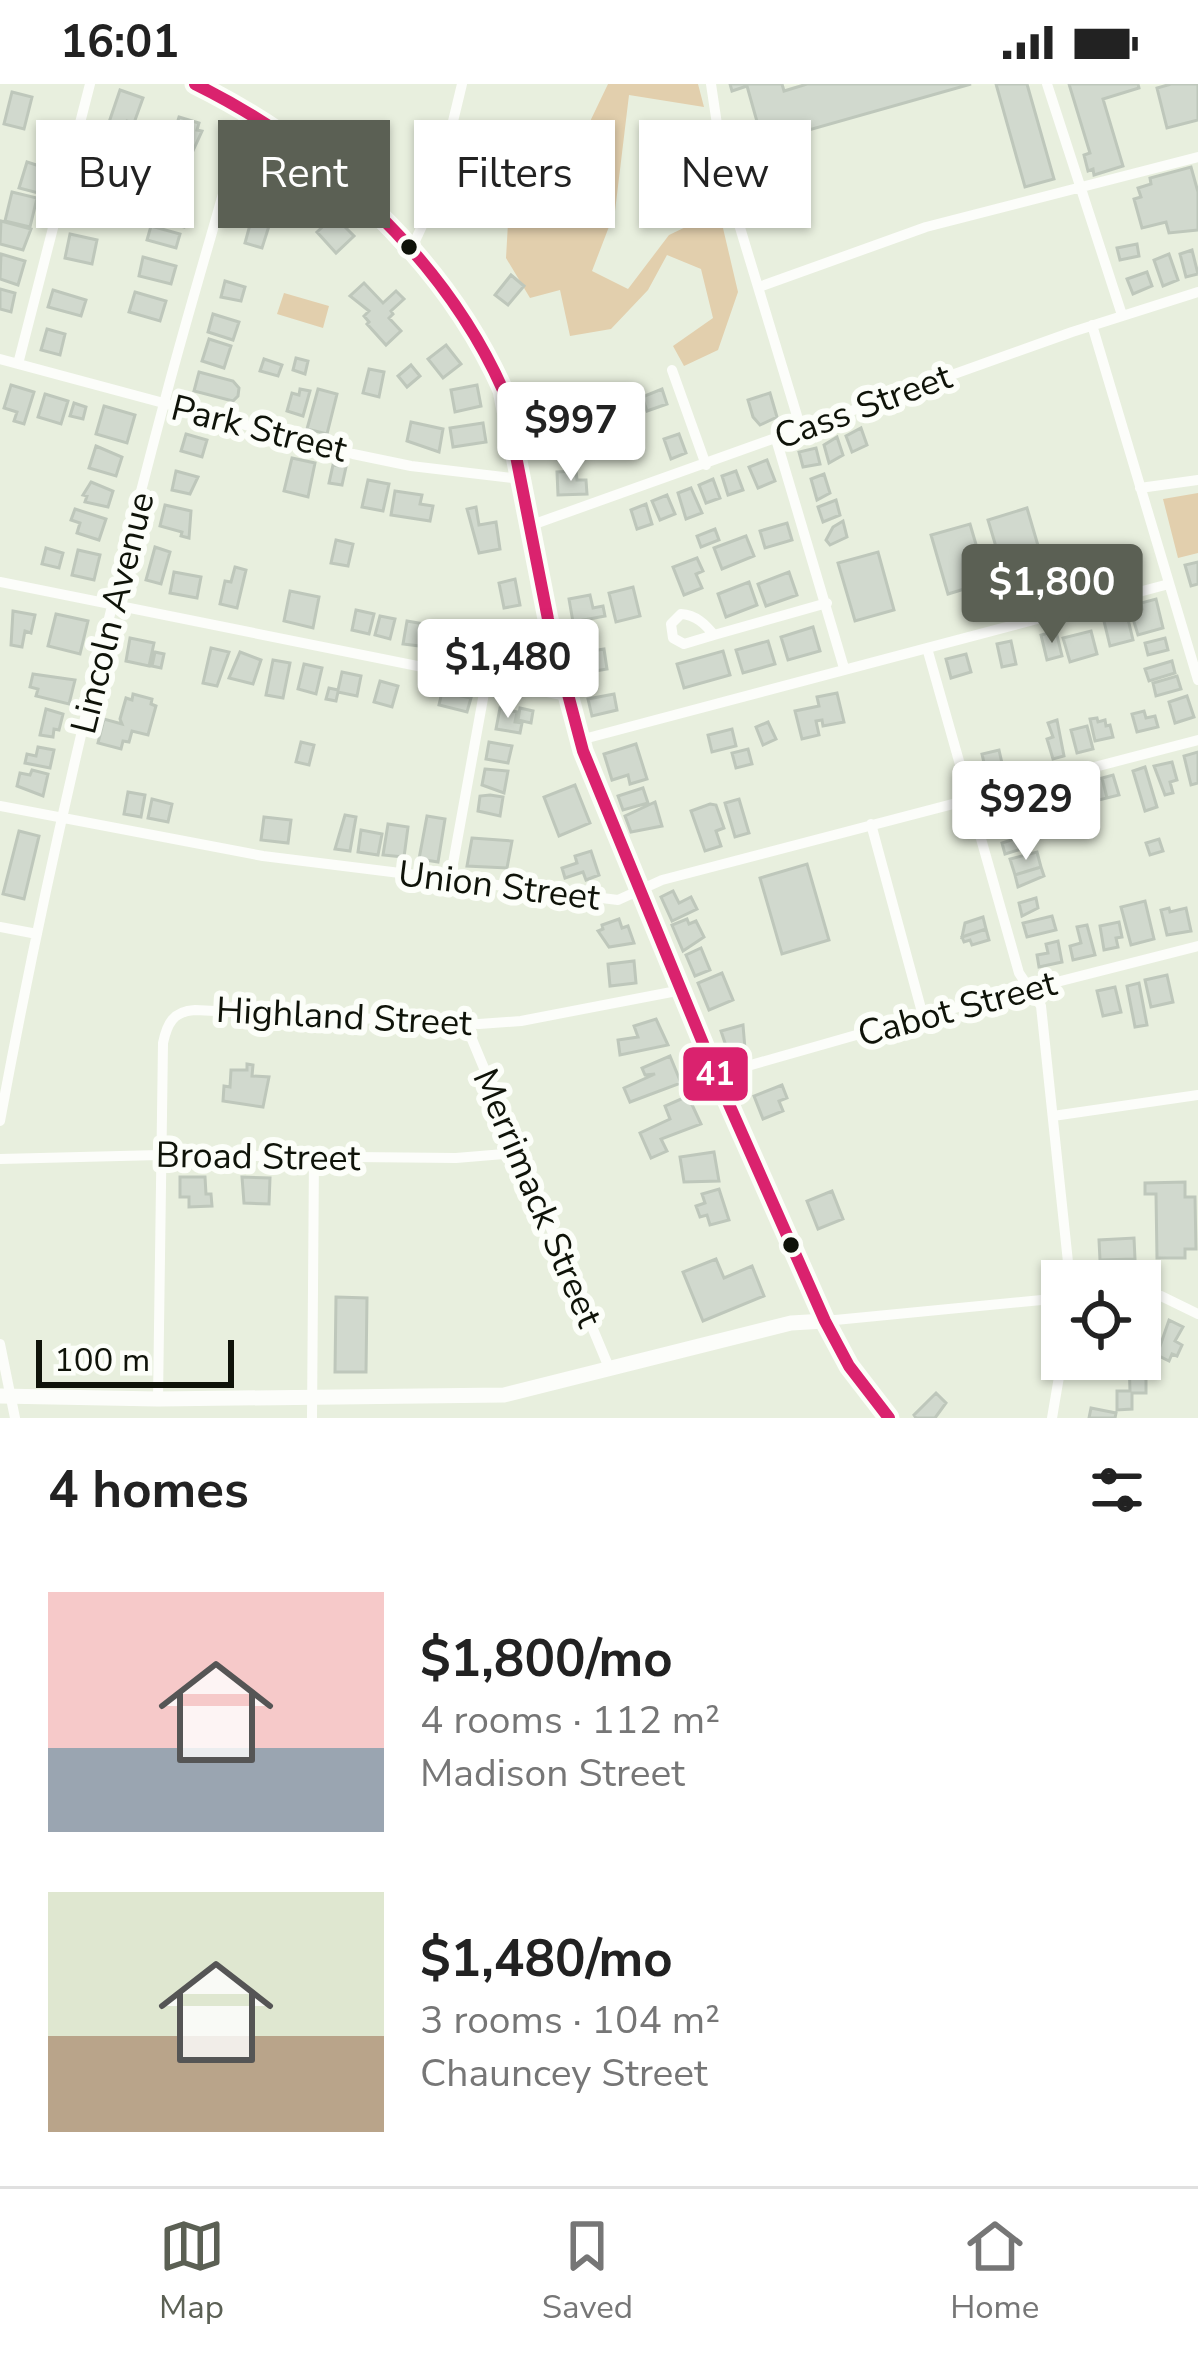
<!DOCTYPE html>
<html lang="en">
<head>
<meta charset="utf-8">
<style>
  :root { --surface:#fff; --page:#f6f6f6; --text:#222; --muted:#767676; --line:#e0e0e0; --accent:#5b6054 }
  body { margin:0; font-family:"Nunito Sans",sans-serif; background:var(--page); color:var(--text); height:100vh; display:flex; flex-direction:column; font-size:45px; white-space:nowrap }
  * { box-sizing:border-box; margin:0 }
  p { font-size:39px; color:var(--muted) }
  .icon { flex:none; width:66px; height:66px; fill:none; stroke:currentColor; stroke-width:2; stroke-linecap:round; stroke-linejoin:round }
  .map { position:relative; height:1334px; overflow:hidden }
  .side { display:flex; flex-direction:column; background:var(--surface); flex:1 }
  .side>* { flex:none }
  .hud { position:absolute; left:36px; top:36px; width:1128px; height:108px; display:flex; gap:24px }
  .tools { position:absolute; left:1041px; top:1176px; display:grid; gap:24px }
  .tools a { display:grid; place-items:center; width:120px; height:120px; border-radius:0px; background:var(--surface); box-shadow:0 3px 9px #0004; font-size:60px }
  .scale { position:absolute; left:36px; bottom:30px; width:198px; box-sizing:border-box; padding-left:12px; border:6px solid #0f1309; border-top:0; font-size:33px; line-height:42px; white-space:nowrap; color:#0f1309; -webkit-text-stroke:9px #fcfef9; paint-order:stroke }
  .price { position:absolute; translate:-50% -102px; padding:0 27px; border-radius:12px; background:#fff; color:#222; font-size:39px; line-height:78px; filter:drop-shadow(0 3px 6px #0008) }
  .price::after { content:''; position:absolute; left:50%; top:72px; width:36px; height:27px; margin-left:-18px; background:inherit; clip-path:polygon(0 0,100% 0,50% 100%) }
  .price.on { background:var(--accent); color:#fff }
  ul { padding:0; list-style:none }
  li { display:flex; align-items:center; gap:36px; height:300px; padding:0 48px }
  li span { display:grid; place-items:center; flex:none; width:336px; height:240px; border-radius:0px; color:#555 }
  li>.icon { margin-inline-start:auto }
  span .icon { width:144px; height:144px; fill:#fffc; stroke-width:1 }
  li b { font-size:51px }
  h2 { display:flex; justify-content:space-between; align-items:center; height:144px; padding:0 48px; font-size:51px }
  .tag { padding:0 42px; border-radius:0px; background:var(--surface); box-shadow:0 3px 9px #0004; font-size:42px; line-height:108px }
  .tag.on { background:var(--accent); color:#fff }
  .status { display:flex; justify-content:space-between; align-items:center; height:84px; padding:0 60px; background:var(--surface); direction:ltr }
  .status svg { height:33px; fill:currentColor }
  .dock { display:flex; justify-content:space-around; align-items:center; height:168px; border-top:3px solid var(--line); background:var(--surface); font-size:33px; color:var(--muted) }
  .dock a { display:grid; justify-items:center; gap:6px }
  .dock .on { color:var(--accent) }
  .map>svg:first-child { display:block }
  .green { fill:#e2cfad }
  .building { fill:#d1d9ce; stroke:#bec7bb; stroke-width:3 }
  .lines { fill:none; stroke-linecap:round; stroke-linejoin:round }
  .street { stroke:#fcfdfa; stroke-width:10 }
  .secondary { stroke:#fcfdfa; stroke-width:15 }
  .primary { stroke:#fcfdfa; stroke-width:16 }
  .bus-1-casing { stroke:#fcfef9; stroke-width:21 }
  .bus-1 { stroke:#da226e; stroke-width:12 }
  .bus-dot { fill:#0f1309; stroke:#fcfef9; stroke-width:4.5 }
  .labels { text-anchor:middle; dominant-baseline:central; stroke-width:12; stroke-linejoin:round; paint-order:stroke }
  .street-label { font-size:36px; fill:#0f1309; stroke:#fcfef9 }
  .line-badge { stroke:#fcfef9; stroke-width:4.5 }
  .badge-label { font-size:33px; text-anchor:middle; font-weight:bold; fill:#fff }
</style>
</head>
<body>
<div class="status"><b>16:01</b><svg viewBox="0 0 49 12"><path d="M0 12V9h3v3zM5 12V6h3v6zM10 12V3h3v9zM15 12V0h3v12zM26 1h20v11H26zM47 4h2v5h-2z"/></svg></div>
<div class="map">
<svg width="1198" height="1334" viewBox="0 0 1198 1334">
  <rect width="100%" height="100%" fill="#e8efde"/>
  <path class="green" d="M608,0H698L704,23L629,11L615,127L592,187L628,205L669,151L719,127L738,208L718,266L684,282L673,262L713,234L701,185L667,171L648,206L611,245L570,252L560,206L530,214L506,174L510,105L573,73Z
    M284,209L329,222L323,244L277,230Z
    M1198,409V469L1178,474L1163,415Z"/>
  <path class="building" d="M730,0H782L784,7L807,0H971L763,59L747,2L732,7Z
    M996,0H1027L1054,95L1025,103Z
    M1069,0H1138L1139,4L1103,15L1123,82L1094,91L1093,85L1088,87L1084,71L1090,69Z
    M1171,0H1198V36L1167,44L1157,4Z
    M120,6L143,14L134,39L127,37L121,55L105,50Z
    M12,8L32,13L24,45L4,40Z
    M179,33L199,39L197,46L202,47L192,69L170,62Z
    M102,56L123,67L118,86L92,79Z
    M27,78L49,85L42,110L19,104Z
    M259,82L279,88L270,122L249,116Z
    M1191,83L1198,108V146L1169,149L1166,138L1142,144L1134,115L1141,113L1138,104L1151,100L1150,94Z
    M12,108L37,114L30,143L5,137Z
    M176,119L189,123L184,143L164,138L169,120Z
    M334,132L354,152L336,169L317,148Z
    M1,137L31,145L23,166L0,160Z
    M251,137L269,142L262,164L245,159Z
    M151,142L180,150L176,164L147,156Z
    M70,150L97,156L92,180L65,174Z
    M1137,160L1139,172L1120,176L1117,164Z
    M1192,166L1198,190L1186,193L1180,170Z
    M1,170L25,177L18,201L0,195Z
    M1169,170L1178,196L1163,202L1154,176Z
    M143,173L176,182L171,200L139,192Z
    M1147,188L1152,202L1133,210L1127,195Z
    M511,191L524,202L508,221L495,211Z
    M225,197L245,203L241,217L221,213Z
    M364,199L383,219L396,207L404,215L391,227L393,230L389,234L401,247L386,261L367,240L369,238L364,232L369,227L350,212Z
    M0,205L15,209L11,228L0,225Z
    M53,206L86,216L81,232L48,223Z
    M135,208L166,217L160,237L129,228Z
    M213,230L239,238L233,256L208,248Z
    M47,245L65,250L60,271L41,266Z
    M209,255L231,262L224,284L202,277Z
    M446,261L461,280L443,294L428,275Z
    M296,274L308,277L305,290L293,286Z
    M264,275L282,281L278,292L260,287Z
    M411,281L420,292L407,303L398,292Z
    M369,285L384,288L379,313L363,309Z
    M199,288L233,297L239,304L238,312L233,317L194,307Z
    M11,301L34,308L24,340L14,337L17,328L4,324Z
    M477,301L481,322L455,328L451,306Z
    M300,305L310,307L303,332L287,327L292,309L299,311Z
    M318,305L337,310L327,350L307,345Z
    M662,305L667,320L647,327L642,313Z
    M770,309L777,333L760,341L753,333L748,316Z
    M45,310L68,317L61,340L38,333Z
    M74,319L86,323L83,335L70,332Z
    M104,322L135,331L127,359L96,350Z
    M411,338L443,345L439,368L407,357Z
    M483,339L486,358L453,363L450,344Z
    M861,344L867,361L852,368L846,352Z
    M186,350L207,356L202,373L181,367Z
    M679,350L686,369L671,375L664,355Z
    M837,353L843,371L829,379L824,361Z
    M96,362L122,373L116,392L89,384Z
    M816,364L820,380L803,383L799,368Z
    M292,374L315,379L308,413L284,407Z
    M767,376L775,397L758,404L749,383Z
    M333,381L346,383L342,401L329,399Z
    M176,387L198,393L190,410L172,406Z
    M576,387L577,396H586L587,410L558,411L557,388Z
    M736,387L743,406L728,411L722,392Z
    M824,390L830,409L817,416L811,395Z
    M713,395L720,414L706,419L699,401Z
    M368,396L389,400L383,427L362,423Z
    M91,398L113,407L108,423L85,418L87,412L83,411Z
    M691,404L702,429L686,435L678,409Z
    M395,407L422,411L420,420L433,422L430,437L391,431Z
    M667,411L675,430L660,436L652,417Z
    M836,416L840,431L823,438L818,423Z
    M646,420L652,440L637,445L631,426Z
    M165,421L191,427L189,454L181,452L182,448L160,442Z
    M476,423L479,441L496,438L500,465L479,469L467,425Z
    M1027,424L1044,482L1005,493L988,436Z
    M75,425L106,435L99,456L77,449L80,439L71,436Z
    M843,437L847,453L830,461L826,456L833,443Z
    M787,439L792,456L765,464L760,447Z
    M970,440L987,498L948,510L931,451Z
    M715,445L719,456L701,463L697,452Z
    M746,452L754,472L722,485L714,464Z
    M336,456L353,460L348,482L331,479Z
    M155,463L170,468L161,500L146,496Z
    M46,464L63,469L59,484L42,480Z
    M78,466L100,471L94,496L72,491Z
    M878,468L894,526L855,537L838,479Z
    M697,474L703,487L696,490L702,504L684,511L673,483Z
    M1198,478V500L1191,502L1185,481Z
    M235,483L246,486L237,524L220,520L225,497L231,498Z
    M174,488L201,493L197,514L170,509Z
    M789,488L797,511L766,522L758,500Z
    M515,495L520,521L504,524L499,499Z
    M749,498L757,521L726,533L718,510Z
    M633,503L640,532L616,538L609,509Z
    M290,507L319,513L313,544L284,537Z
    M590,511L593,524L603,522L605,532L573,538L569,515Z
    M1156,515L1163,544L1138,551L1131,528L1142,525L1141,519Z
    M356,526L374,530L369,550L352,546Z
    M13,527L35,531L31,549L25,547L22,563L11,561Z
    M1126,527L1133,556L1110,562L1103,533Z
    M56,530L88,537L80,570L48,562Z
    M380,532L395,535L390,555L375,551Z
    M407,537L424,540L420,562L403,560Z
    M434,541L446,544L440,568L423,564Z
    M813,543L820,567L788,576L781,553Z
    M451,545L476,551L470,576L445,570Z
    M1056,547L1062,572L1047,576L1041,551Z
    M1091,547L1097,570L1070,578L1063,554Z
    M130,554L154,559L149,582L126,577Z
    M1165,554L1168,566L1148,571L1145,559Z
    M768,557L775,580L743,589L736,566Z
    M1011,557L1016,580L1002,583L997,560Z
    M517,558L518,562L530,559L536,584L520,588L516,571L500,575L497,564Z
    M211,564L229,568L217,602L203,599Z
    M604,565L607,585L583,589L580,569Z
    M723,567L730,591L684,604L677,580Z
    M155,568L164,570L161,584L152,582Z
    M240,568L261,576L253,600L229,594Z
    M966,570L971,588L951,594L946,575Z
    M273,576L290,579L283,614L266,611Z
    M1172,577L1175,589L1149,597L1145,585Z
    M304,580L322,584L316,610L298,605Z
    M342,588L361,592L357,612L338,608L336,617L326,615L329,604L338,606Z
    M33,590L75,596L69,620L36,612L38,605L30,603Z
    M1177,592L1181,605L1156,612L1153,599Z
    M380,597L398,602L392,623L374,618Z
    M442,608L471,614L467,628L439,621Z
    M837,609L844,638L823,642L822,636L816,637L819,651L802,655L795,627L819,622L817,613Z
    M133,610L152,615L151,620L156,622L148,651L132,647L129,658L123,657L121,665L98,659L104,635L122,640L120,635L126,614L132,616Z
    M614,610L617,626L592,632L588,615Z
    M1187,612L1194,633L1175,639L1169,618Z
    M500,624L517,628L515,638L522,639L520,649L496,645Z
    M520,624L533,627L531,639L518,636Z
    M46,625L63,630L59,646L54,645L53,653L40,651Z
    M1144,627L1146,634L1155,632L1158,643L1137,648L1132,630Z
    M1097,634L1098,638L1105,636L1106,642L1110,641L1113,653L1095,657L1090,635Z
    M1057,636L1064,672L1053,675L1047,655L1053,653L1048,639Z
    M768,638L776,655L763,661L756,643Z
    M1087,642L1093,665L1077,669L1071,646Z
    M732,645L736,662L712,668L708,651Z
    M301,658L314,661L309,681L296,678Z
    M489,658L512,662L508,679L486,675Z
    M636,660L647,695L630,700L628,691L612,696L604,670Z
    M38,663L54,666L50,684L25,679L27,670L36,672Z
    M748,665L752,680L736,684L732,669Z
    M999,666L1004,688L987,692L982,670Z
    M1198,668V699L1191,701L1184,672Z
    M1172,678L1177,696L1170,698L1173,709L1165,711L1154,682Z
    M1145,683L1157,723L1145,727L1133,687Z
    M485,685L508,687L504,709L482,701Z
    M32,686L48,690L43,712L17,702L20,689L30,691Z
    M1113,691L1119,711L1107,714L1102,694Z
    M1102,694L1107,714L1095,717L1090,697Z
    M1087,696L1093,717L1082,720L1076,699Z
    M575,701L590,739L559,752L544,713Z
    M1068,701L1075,722L1069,724L1072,735L1061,738L1056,705Z
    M643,704L648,719L623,726L618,712Z
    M128,708L145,711L141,733L124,730Z
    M490,711L503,713L500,732L478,727L480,712Z
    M1030,712L1032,723L1014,727L1012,717Z
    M152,715L172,720L168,738L148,734Z
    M739,715L749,749L735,753L725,719Z
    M1012,717L1015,731L1024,728L1027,740L1004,745L998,720Z
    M655,718L662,742L631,748L625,732Z
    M710,720L716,721L724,744L716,747L721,762L705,767L691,727Z
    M1047,724L1051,741L1042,743L1038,726Z
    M345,731L356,733L350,767L335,765Z
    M427,732L445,735L438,778L419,775Z
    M264,733L291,736L288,759L261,756Z
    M388,740L408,743L404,773L383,771Z
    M361,746L382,750L378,771L358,768Z
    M19,747L39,752L24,815L3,810Z
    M472,754L512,757L507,784L467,782Z
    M1017,754L1019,759L1029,756L1031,762L1005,770L1002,759Z
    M1159,755L1163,767L1150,771L1146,759Z
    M591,767L599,791L586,796L583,788L565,794L562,784L577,779L575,772Z
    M1037,768L1041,783L1015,791L1010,775Z
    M807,780L829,856L782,870L760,794Z
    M1041,783L1044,792L1018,803L1015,791Z
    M673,807L679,819L691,813L697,825L672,837L661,813Z
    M1036,814L1038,824L1022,832L1019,819Z
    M1145,817L1154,855L1131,861L1121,823Z
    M1169,824L1170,828L1186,824L1191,847L1167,851L1161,826Z
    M1052,832L1056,846L1027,853L1023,839Z
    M983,833L986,845L962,853L965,839Z
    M619,835L622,844L628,842L634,859L609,863L598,847L603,845L602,841Z
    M687,835L689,840L696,837L704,853L683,867L672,841Z
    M1119,838L1122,853L1116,854L1118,863L1104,866L1100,842Z
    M1087,841L1095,871L1073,876L1070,862L1081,859L1077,843Z
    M986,845L989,856L972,861L970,856L964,858L962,853Z
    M1058,857L1062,878L1039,883L1037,871L1048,869L1046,860Z
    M701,864L710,886L695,892L686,871Z
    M634,877L636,899L610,902L608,880Z
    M722,889L733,916L709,926L698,899Z
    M1167,891L1173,918L1151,923L1145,896Z
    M1139,899L1147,941L1135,943L1127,902Z
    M1115,903L1121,928L1103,932L1097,907Z
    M656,935L668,961L620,971L618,956L638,953L634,942Z
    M743,941L745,965L729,971L721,947Z
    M670,972L681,999L630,1018L624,1004L655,990L645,991L642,984Z
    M247,980L253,981L252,992L269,993L263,1023L223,1017L224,1002L230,1003L231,986H247Z
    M782,1001L787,1014L779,1017L783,1027L763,1035L754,1012Z
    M688,1012L701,1040L661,1055L667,1067L651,1074L640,1049L670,1035L665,1022Z
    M714,1068L719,1097L684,1098L680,1073Z
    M180,1093H205L206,1110H211L212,1122L189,1123V1113H180Z
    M242,1093L270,1094L269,1120L244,1119Z
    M1185,1098V1113H1195L1196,1165H1185V1174H1157L1156,1110H1145V1099Z
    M719,1105L729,1136L710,1141L707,1131L700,1133L696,1122L705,1119L702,1110Z
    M832,1107L843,1135L818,1145L807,1117Z
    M1134,1154L1135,1175L1100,1176L1099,1156Z
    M716,1175L724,1194L752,1182L764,1212L703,1237L683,1188Z
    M336,1213L367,1214L366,1288H335Z
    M1169,1236L1183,1243L1175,1257L1182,1261L1177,1272L1172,1270L1169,1277L1157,1271Z
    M1140,1270H1146V1309H1132V1325L1117,1326V1307H1130L1129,1275H1140Z
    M936,1309L946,1319L935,1334H916L914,1331Z
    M1091,1324L1116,1329L1115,1334H1089Z"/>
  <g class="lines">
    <path class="street" d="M711,0L725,94L801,345
      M1047,0L1122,231
      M409,170L434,116L462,0
      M759,203L926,143L1198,73
      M1092,241L1198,596
      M0,275L353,370L411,382L521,395
      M18,280L90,0
      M672,286L706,381
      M776,355L844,584
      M1140,404L1198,396
      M529,442L1072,248L1198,208
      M0,498L567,612
      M714,551L684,560L673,554L671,540L681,530C696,531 705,540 714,551L827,519
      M927,564L1019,889L1041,922L1070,1197
      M580,656L1169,500
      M0,722L263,772L618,816L662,796L1198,656
      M871,740L923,932
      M450,796L486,598
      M0,843L37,850
      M466,941L610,1286
      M716,991L923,932L1198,862
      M1053,1032L1198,1011
      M0,1037C45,792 103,548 167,308C192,214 221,121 246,27
      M0,1075L160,1071L456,1074L516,1069
      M1140,1208L1161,1212L1198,1230
      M825,1237L1062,1214
      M0,1260L15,1334
      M158,1315L163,959C167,940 173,927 195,926L479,940L521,937L682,906
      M312,1334L314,1073
      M1052,1334L1062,1275"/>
    <path class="secondary" d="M0,1312L158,1315L504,1311L791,1239L825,1237"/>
    <path class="primary" d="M195,0C230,17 267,37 298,61C363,110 477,230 503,306L548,535L583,667L716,991L825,1237L849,1282L889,1334"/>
    <defs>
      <path id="bus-1" d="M195,0C323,63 444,174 503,306L548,535L583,667L716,991L825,1237L849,1282L889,1334"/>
    </defs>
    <use href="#bus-1" class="bus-1-casing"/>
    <use href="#bus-1" class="bus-1"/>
  </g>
  <g class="bus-dot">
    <circle cx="409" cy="163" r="10"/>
    <circle cx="791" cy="1161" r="10"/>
  </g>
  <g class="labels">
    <g class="street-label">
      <text transform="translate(863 323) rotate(-20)">Cass Street</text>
      <text transform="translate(259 345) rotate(14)">Park Street</text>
      <text transform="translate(113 529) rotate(-76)">Lincoln Avenue</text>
      <text transform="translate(499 802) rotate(7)">Union Street</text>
      <text transform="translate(957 925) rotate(-15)">Cabot Street</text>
      <text transform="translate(344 933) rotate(3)">Highland Street</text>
      <text transform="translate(258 1073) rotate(1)">Broad Street</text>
      <text transform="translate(537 1114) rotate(67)">Merrimack Street</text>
    </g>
  </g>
  <rect class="line-badge" x="681" y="961" width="69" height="58" rx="12" fill="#da226e"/>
  <g class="badge-label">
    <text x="715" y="1001">41</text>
  </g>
</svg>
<div class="tools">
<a><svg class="icon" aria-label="locate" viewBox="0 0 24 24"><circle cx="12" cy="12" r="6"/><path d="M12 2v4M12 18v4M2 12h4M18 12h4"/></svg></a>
</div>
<div class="scale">100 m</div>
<b class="price" style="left:571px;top:400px">$997</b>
<b class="price on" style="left:1052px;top:562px">$1,800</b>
<b class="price" style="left:508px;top:637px">$1,480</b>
<b class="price" style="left:1026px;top:779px">$929</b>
<div class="hud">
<a class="tag">Buy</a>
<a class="tag on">Rent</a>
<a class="tag">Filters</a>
<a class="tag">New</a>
</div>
</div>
<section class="side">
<h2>4 homes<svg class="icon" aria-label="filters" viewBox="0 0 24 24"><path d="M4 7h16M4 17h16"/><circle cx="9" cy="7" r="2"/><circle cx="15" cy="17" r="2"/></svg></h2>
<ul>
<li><span style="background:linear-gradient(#f6c9c9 65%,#9aa5b1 0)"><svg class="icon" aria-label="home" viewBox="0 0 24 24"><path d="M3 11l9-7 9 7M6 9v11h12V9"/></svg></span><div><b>$1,800/mo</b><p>4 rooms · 112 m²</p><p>Madison Street</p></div></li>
<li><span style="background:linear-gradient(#dfe7d0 60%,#b9a48a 0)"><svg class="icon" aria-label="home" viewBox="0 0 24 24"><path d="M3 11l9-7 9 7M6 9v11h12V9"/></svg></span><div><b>$1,480/mo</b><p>3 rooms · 104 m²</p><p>Chauncey Street</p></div></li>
</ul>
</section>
<nav class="dock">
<a class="on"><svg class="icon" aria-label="map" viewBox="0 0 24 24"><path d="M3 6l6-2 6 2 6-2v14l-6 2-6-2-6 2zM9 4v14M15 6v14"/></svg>Map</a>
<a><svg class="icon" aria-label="saved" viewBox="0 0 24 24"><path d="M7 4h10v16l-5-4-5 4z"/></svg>Saved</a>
<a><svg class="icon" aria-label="home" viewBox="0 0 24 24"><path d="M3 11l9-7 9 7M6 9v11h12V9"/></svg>Home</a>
</nav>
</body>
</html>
